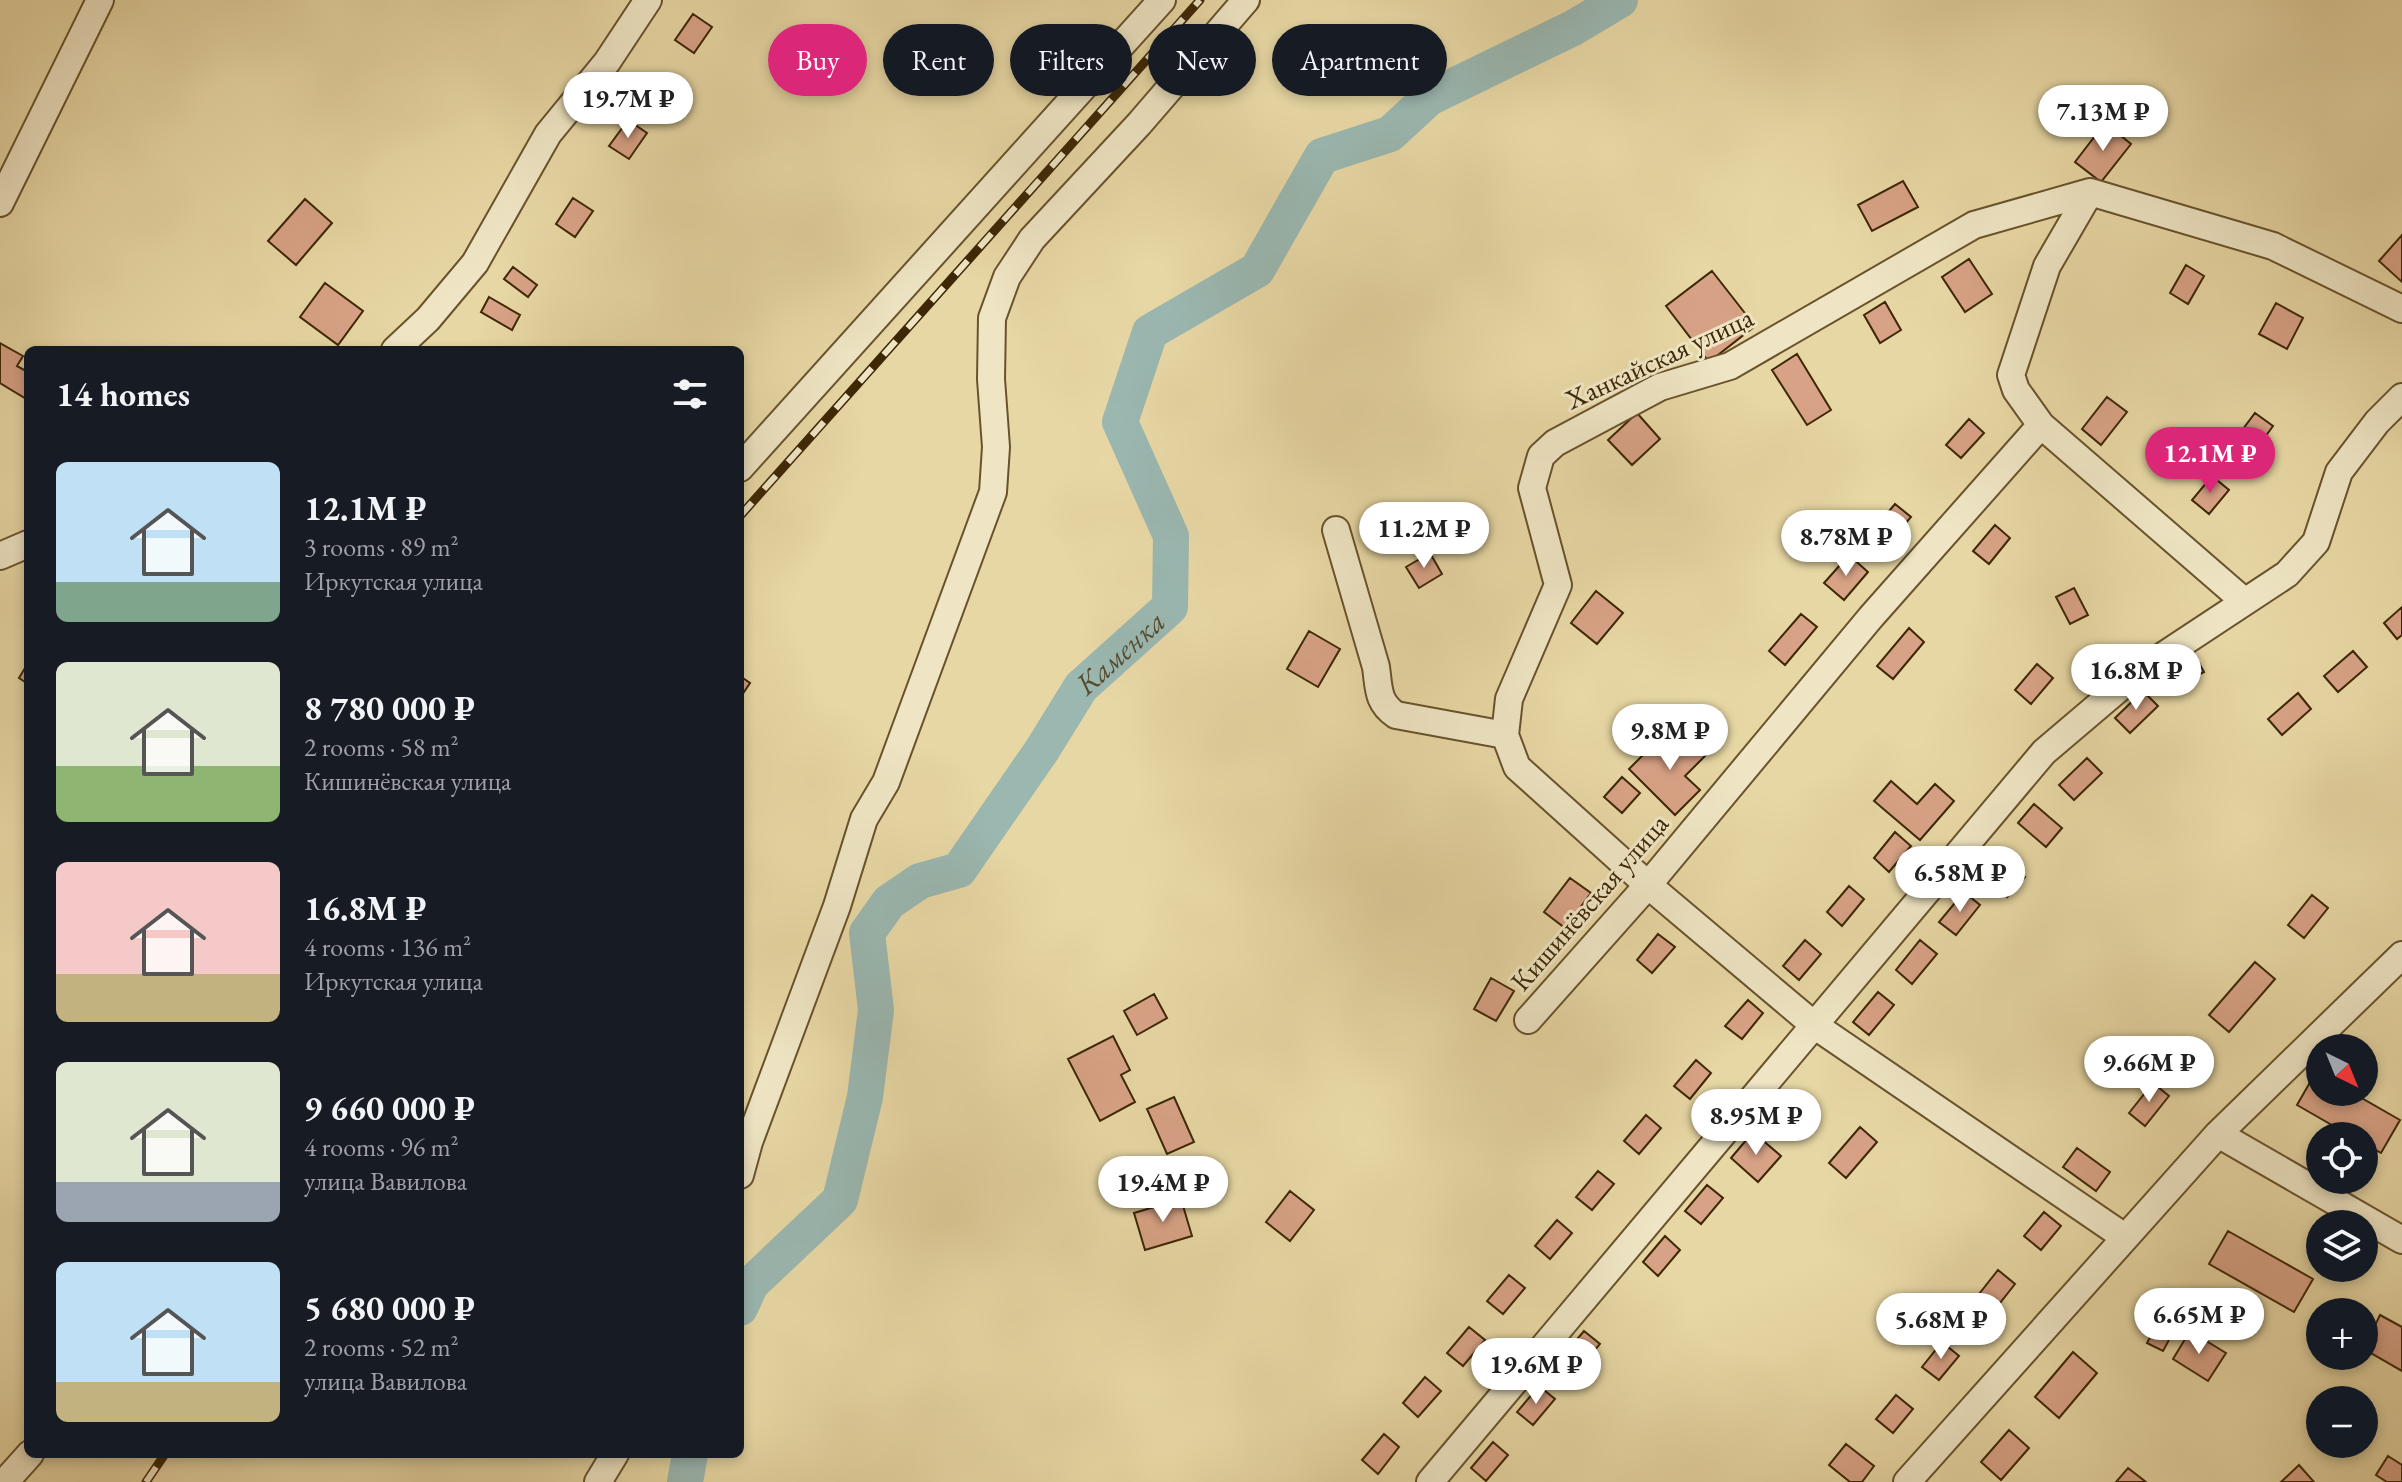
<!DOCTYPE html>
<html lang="en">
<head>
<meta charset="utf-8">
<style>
  :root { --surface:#171b24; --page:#242831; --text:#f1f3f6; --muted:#9ea1a6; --accent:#db2777 }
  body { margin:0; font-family:"EB Garamond",serif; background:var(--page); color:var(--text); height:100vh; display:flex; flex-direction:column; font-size:30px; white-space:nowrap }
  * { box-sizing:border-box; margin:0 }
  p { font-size:26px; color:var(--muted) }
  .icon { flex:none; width:44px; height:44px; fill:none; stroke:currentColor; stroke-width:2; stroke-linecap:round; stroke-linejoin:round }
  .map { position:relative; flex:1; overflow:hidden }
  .sheet { position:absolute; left:24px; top:346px; width:720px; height:1112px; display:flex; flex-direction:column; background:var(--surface); border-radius:12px; box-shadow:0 4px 12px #0003 }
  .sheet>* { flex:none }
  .guide { position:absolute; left:768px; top:24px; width:760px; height:72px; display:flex; gap:16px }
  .needle { width:52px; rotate:137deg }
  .controls { position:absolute; left:2306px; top:1034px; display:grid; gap:16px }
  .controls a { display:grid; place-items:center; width:72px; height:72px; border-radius:50%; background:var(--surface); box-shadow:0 4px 12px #0003; font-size:40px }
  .price { position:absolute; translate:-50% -68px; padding:0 18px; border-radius:28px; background:#fff; color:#222; font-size:26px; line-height:52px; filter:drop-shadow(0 2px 4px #0008) }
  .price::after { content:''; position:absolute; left:50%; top:48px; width:24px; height:18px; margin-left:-12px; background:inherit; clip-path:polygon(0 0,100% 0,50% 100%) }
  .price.current { background:var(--accent); color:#fff }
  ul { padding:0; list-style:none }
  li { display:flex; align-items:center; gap:24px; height:200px; padding:0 32px }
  li span { display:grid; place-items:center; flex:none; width:224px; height:160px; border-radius:12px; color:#555 }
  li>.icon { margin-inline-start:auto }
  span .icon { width:96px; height:96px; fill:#fffc; stroke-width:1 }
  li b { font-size:34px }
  h2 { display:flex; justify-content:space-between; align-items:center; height:96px; padding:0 32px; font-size:34px }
  .pill { padding:0 28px; border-radius:36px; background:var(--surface); box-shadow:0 4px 12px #0003; font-size:28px; line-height:72px }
  .pill.current { background:var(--accent); color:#fff }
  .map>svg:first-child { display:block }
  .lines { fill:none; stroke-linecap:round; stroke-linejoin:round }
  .river { stroke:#9ab7b0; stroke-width:36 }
  .building { fill:#d8a286; stroke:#3d2704; stroke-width:2 }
  .minor-casing { stroke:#68532c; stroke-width:30 }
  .minor { stroke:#efe5c4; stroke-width:26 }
  .rail-casing { stroke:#3d2704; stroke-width:9 }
  .rail { stroke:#efe5c4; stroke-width:6; stroke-dasharray:18; stroke-linecap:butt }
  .labels { text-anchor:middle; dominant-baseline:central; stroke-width:6; stroke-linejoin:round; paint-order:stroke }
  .street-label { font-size:28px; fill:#3d2704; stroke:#efe5c4 }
  .water-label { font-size:30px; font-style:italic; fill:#544b2f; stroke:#efe5c4 }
</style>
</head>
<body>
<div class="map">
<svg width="2402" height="1482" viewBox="0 0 2402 1482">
  <rect width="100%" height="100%" fill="#e7d7a4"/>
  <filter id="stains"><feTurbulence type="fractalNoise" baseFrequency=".0025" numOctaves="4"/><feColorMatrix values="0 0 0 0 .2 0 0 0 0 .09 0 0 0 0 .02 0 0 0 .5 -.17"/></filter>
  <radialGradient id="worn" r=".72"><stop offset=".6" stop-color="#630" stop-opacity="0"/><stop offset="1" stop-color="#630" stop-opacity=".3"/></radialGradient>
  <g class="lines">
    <g class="river">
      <path id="s1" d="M740,1308L751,1284L840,1200L865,1097L876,1010L867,933L889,902L920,881L959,870L1042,750L1081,687L1170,607L1171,536L1120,422L1150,332L1257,270L1322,156L1390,134L1429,98L1573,28L1620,0"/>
      <path d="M685,1482L690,1454"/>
    </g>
  </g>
  <path class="building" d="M693,14L712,27L694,53L675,40Z
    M628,120L647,133L629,159L609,146Z
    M2105,123L2131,144L2101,182L2075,162Z
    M1903,181L1918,207L1872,231L1858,205Z
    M573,198L593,211L575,237L556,224Z
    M305,199L332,223L296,265L268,241Z
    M2402,235V282L2379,261Z
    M1969,259L1992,294L1965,312L1942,277Z
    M2186,265L2204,276L2188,304L2170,293Z
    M513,267L537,285L528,297L504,279Z
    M1712,271L1755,326L1709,362L1666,306Z
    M325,283L363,311L338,345L300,317Z
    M489,297L520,315L512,330L481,312Z
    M1885,302L1901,330L1880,343L1864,315Z
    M2276,303L2303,318L2287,349L2259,334Z
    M0,343L23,356L17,366L28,372V400L0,383Z
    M1797,354L1831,410L1807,425L1772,370Z
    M2107,397L2127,412L2101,445L2082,429Z
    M1637,413L1660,439L1632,465L1608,440Z
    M2255,413L2273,426L2249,459L2231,445Z
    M1969,419L1984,433L1961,458L1946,445Z
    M2212,476L2229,490L2209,514L2192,500Z
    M1895,504L1911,517L1889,543L1873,530Z
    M1995,525L2010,538L1989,564L1973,551Z
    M1430,553L1442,574L1419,588L1406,567Z
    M1849,555L1868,572L1844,600L1824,583Z
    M2074,588L2088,615L2070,624L2056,597Z
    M1596,591L1623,613L1597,644L1571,623Z
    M2402,607V635L2397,639L2384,623Z
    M1801,614L1817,627L1785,665L1769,651Z
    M1909,628L1924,642L1893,679L1877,666Z
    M1309,631L1340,649L1318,687L1287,669Z
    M2192,650L2204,672L2177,686L2165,664Z
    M2353,651L2367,667L2338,692L2324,676Z
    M28,663V684L19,678Z
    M2037,664L2053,678L2031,704L2015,690Z
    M740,676L750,683L740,698Z
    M2143,691L2158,706L2130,733L2115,718Z
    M2298,693L2311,709L2282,735L2268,719Z
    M1689,736L1707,754L1685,776L1700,790L1675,815L1629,769L1660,738L1674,752Z
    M2087,758L2102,773L2074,800L2059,785Z
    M1622,777L1640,793L1622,813L1604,797Z
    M1891,781L1917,804L1935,784L1954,801L1920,840L1874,801Z
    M2034,804L2062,828L2046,847L2018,823Z
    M1895,832L1911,846L1889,872L1874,858Z
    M1997,852L2025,877L2007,897L1979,873Z
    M1570,878L1591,893L1565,928L1544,912Z
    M1849,886L1864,899L1842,926L1827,912Z
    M1964,892L1980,905L1956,935L1939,922Z
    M2312,895L2328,908L2304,938L2288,925Z
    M1658,934L1675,947L1652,973L1637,960Z
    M1805,940L1821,954L1799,980L1783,966Z
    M1920,940L1937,954L1912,984L1896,970Z
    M2255,962L2275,979L2229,1032L2209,1015Z
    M1491,978L1514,991L1496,1021L1474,1009Z
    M1878,992L1894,1005L1869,1035L1853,1022Z
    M1154,994L1167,1018L1137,1035L1124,1011Z
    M1748,1000L1763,1013L1742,1039L1725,1026Z
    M1113,1036L1130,1070L1121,1075L1135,1102L1100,1121L1068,1059Z
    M1696,1060L1711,1073L1690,1099L1674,1086Z
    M2316,1072L2320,1075V1092H2351L2400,1120L2381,1153L2364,1143V1136H2351L2297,1105Z
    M2153,1083L2169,1096L2145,1126L2129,1113Z
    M1174,1097L1194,1142L1167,1154L1147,1109Z
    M1646,1115L1661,1128L1639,1154L1624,1141Z
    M1860,1127L1877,1142L1846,1178L1829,1163Z
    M1753,1132L1781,1156L1758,1182L1731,1158Z
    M2077,1148L2110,1172L2096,1191L2063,1167Z
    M1598,1171L1614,1184L1592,1210L1576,1197Z
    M1707,1185L1723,1198L1701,1224L1685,1211Z
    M1290,1191L1314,1210L1290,1241L1266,1222Z
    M1181,1199L1192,1236L1145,1250L1134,1213Z
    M2044,1212L2061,1226L2041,1250L2024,1236Z
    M1557,1220L1572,1233L1550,1259L1535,1246Z
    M2228,1231L2313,1279L2294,1312L2209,1264Z
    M1665,1236L1680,1250L1658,1276L1643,1262Z
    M1998,1270L2015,1284L1996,1308L1979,1294Z
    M1509,1275L1525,1288L1503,1314L1487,1301Z
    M2380,1315L2402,1327V1371L2364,1349Z
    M2160,1319L2176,1327L2163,1351L2147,1343Z
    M1469,1327L1485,1340L1463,1366L1447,1353Z
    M1584,1331L1600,1344L1578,1370L1562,1357Z
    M2190,1331L2226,1353L2208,1381L2173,1359Z
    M1942,1342L1959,1356L1939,1380L1922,1367Z
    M2073,1352L2097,1373L2059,1418L2035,1397Z
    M1425,1377L1441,1391L1418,1417L1403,1403Z
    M1539,1386L1555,1399L1533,1425L1517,1412Z
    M1896,1395L1913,1409L1893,1433L1876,1419Z
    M2009,1430L2029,1448L2001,1480L1981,1462Z
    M1384,1434L1399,1447L1378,1474L1362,1460Z
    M1493,1442L1508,1455L1486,1481L1471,1468Z
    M1846,1444L1874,1466L1862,1482H1850L1829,1465Z
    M2388,1456L2402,1465V1482H2387L2376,1475Z
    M2299,1465L2314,1482H2281Z
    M2128,1468L2146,1482H2116Z"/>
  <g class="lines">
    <defs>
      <path id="minor" d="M2090,192L2047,266L2011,375L2016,390L2041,425L2244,601
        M0,203L100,0
        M395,350L428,319L475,263L548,134L607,62L648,0
        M740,468L1162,0
        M1336,530L1376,667C1379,688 1377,702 1396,715L1505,735
        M0,556L28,544
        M1528,1020L1648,885L1871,617L2041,425
        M2218,1134L2402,1240
        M740,1175L749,1142L837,906L864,819L886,782L993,492L996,447L991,379L992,318L1007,277L1032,239L1139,124L1246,0
        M2123,1236L1814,1025L1648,885L1517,767L1505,735L1509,699L1558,585L1532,488L1541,456L1555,443L1660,387L1730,366L1974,225L2090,192L2273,246L2402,309
        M5,1482L30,1454
        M598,1482L615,1454
        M1430,1482L2044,752L2137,673L2287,574L2316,542L2339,472L2377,422L2402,397
        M1907,1482L2218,1134L2402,955"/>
    </defs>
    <use href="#minor" class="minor-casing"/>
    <use href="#minor" class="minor"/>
    <defs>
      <path id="rail" d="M740,516L1200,0
        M146,1482L165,1454"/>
    </defs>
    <use href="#rail" class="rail-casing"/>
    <use href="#rail" class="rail"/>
  </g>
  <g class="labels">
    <g class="street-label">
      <text transform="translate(1659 358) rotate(-25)">Ханкайская улица</text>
      <text transform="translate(1589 902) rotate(-49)">Кишинёвская улица</text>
    </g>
    <g class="water-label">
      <text stroke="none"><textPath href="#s1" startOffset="808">Каменка</textPath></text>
    </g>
  </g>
  <rect width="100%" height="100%" filter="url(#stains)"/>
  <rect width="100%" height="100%" fill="url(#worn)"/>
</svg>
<div class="controls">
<a><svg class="needle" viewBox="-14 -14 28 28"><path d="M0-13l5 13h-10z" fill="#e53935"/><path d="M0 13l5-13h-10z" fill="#9ea1a6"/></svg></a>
<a><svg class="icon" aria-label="locate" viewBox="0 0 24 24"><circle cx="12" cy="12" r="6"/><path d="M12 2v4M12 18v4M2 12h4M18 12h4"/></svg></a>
<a><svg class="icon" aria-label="layers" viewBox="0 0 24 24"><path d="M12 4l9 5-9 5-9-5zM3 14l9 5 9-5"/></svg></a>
<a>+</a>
<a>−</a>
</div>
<b class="price" style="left:628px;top:140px">19.7M ₽</b>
<b class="price" style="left:2103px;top:153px">7.13M ₽</b>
<b class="price current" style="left:2210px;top:495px">12.1M ₽</b>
<b class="price" style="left:1424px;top:570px">11.2M ₽</b>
<b class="price" style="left:1846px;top:578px">8.78M ₽</b>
<b class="price" style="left:2136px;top:712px">16.8M ₽</b>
<b class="price" style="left:1670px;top:772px">9.8M ₽</b>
<b class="price" style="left:1960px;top:914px">6.58M ₽</b>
<b class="price" style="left:2149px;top:1104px">9.66M ₽</b>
<b class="price" style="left:1756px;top:1157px">8.95M ₽</b>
<b class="price" style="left:1163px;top:1224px">19.4M ₽</b>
<b class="price" style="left:2199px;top:1356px">6.65M ₽</b>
<b class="price" style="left:1941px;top:1361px">5.68M ₽</b>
<b class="price" style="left:1536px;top:1406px">19.6M ₽</b>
<div class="guide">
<a class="pill current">Buy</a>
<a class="pill">Rent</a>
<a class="pill">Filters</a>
<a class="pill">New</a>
<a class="pill">Apartment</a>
</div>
<section class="sheet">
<h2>14 homes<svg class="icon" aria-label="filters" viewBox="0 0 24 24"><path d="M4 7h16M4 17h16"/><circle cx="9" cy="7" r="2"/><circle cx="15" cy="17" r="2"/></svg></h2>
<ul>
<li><span style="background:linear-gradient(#bfe0f5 75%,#7fa58c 0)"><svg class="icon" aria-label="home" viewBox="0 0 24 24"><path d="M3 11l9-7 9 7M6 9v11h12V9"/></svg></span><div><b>12.1M ₽</b><p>3 rooms · 89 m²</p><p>Иркутская улица</p></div></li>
<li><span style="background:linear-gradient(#dfe7d0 65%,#8fb573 0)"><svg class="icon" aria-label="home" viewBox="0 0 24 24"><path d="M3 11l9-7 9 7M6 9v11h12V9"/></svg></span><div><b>8 780 000 ₽</b><p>2 rooms · 58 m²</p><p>Кишинёвская улица</p></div></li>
<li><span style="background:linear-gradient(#f6c9c9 70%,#c2b280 0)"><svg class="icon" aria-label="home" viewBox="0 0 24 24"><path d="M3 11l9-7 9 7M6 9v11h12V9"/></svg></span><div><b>16.8M ₽</b><p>4 rooms · 136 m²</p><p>Иркутская улица</p></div></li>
<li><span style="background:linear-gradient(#dfe7d0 75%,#9aa5b1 0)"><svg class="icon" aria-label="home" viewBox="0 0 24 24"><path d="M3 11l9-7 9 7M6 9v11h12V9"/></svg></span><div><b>9 660 000 ₽</b><p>4 rooms · 96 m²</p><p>улица Вавилова</p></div></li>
<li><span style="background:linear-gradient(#bfe0f5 75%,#c2b280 0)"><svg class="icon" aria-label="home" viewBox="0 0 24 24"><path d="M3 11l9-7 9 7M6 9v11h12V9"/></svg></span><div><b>5 680 000 ₽</b><p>2 rooms · 52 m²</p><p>улица Вавилова</p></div></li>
</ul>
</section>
</div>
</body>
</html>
